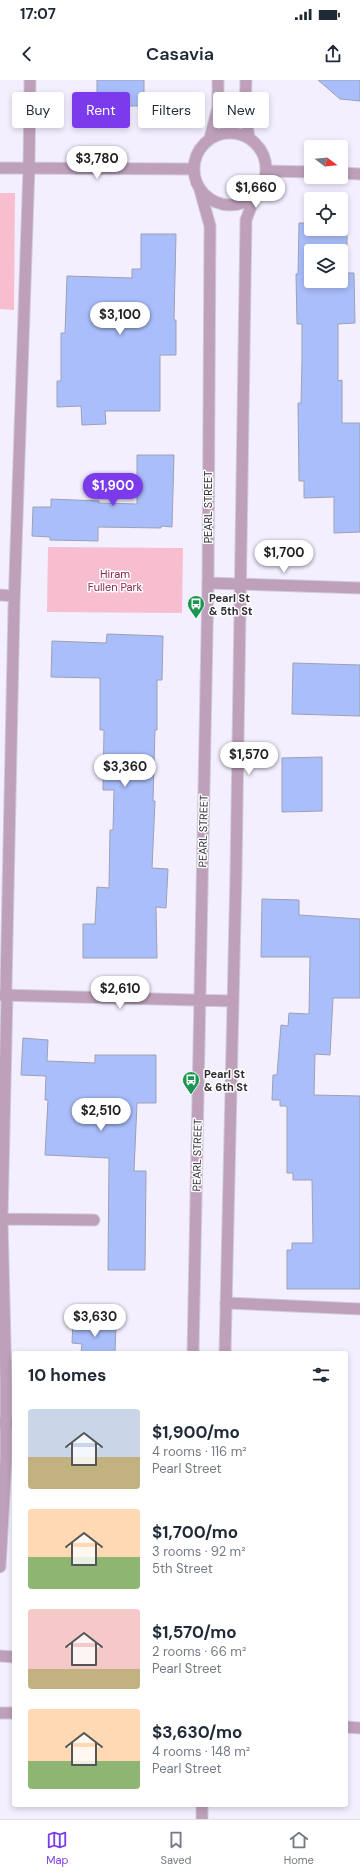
<!DOCTYPE html>
<html lang="en">
<head>
<meta charset="utf-8">
<style>
  :root { --surface:#fff; --page:#f6f6f7; --text:#1f2937; --muted:#747a83; --line:#e0e1e3; --accent:#7c3aed }
  body { margin:0; font-family:"DM Sans",sans-serif; background:var(--page); color:var(--text); height:100vh; display:flex; flex-direction:column; font-size:15px; white-space:nowrap }
  * { box-sizing:border-box; margin:0 }
  p { font-size:13px; color:var(--muted) }
  .icon { flex:none; width:22px; height:22px; fill:none; stroke:currentColor; stroke-width:2; stroke-linecap:round; stroke-linejoin:round }
  .map { position:relative; flex:1; overflow:hidden }
  .details { position:absolute; left:12px; top:1271px; width:336px; height:456px; display:flex; flex-direction:column; background:var(--surface); border-radius:4px; box-shadow:0 2px 6px #0003 }
  .details>* { flex:none }
  .hud { position:absolute; left:12px; top:12px; width:336px; height:36px; display:flex; gap:8px }
  .needle { width:26px; rotate:106deg }
  .buttons { position:absolute; left:304px; top:60px; display:grid; gap:8px }
  .buttons a { display:grid; place-items:center; width:44px; height:44px; border-radius:4px; background:var(--surface); box-shadow:0 2px 6px #0003; font-size:20px }
  .price { position:absolute; translate:-50% -34px; padding:0 9px; border-radius:14px; background:#fff; color:#222; font-size:13px; line-height:26px; filter:drop-shadow(0 1px 2px #0008) }
  .price::after { content:''; position:absolute; left:50%; top:24px; width:12px; height:9px; margin-left:-6px; background:inherit; clip-path:polygon(0 0,100% 0,50% 100%) }
  .price.on { background:var(--accent); color:#fff }
  ul { padding:0; list-style:none }
  li { display:flex; align-items:center; gap:12px; height:100px; padding:0 16px }
  li span { display:grid; place-items:center; flex:none; width:112px; height:80px; border-radius:4px; color:#555 }
  li>.icon { margin-inline-start:auto }
  span .icon { width:48px; height:48px; fill:#fffc; stroke-width:1 }
  li b { font-size:17px }
  h2 { display:flex; justify-content:space-between; align-items:center; height:48px; padding:0 16px; font-size:17px }
  .chip { padding:0 14px; border-radius:4px; background:var(--surface); box-shadow:0 2px 6px #0003; font-size:14px; line-height:36px }
  .chip.on { background:var(--accent); color:#fff }
  .status { display:flex; justify-content:space-between; align-items:center; height:28px; padding:0 20px; background:var(--surface); direction:ltr }
  .status svg { height:11px; fill:currentColor }
  header { display:flex; justify-content:space-between; align-items:center; height:52px; padding:0 16px; background:var(--surface); font-size:18px; font-weight:600 }
  .tab-bar { display:flex; justify-content:space-around; align-items:center; height:56px; border-top:1px solid var(--line); background:var(--surface); font-size:11px; color:var(--muted) }
  .tab-bar a { display:grid; justify-items:center; gap:2px }
  .tab-bar .on { color:var(--accent) }
  .map>svg:first-child { display:block }
  .green { fill:#f6bece }
  .building { fill:#aabefb; stroke:#9ba1b3; fill-rule:evenodd }
  .lines { fill:none; stroke-linecap:round; stroke-linejoin:round }
  .service-casing { stroke:#d1ccda; stroke-width:13 }
  .minor-casing { stroke:#d1ccda; stroke-width:13 }
  .tertiary-casing { stroke:#d1ccda; stroke-width:13 }
  .service { stroke:#bea0bb; stroke-width:11 }
  .minor { stroke:#bea0bb; stroke-width:11 }
  .tertiary { stroke:#bea0bb; stroke-width:11 }
  .labels { text-anchor:middle; dominant-baseline:central; stroke-width:3; stroke-linejoin:round; paint-order:stroke }
  .street-label { font-size:11px; fill:#2f2d34; stroke:#fff }
  .park-label { font-size:11px; fill:#8a244f; stroke:#fff }
  .poi-label { font-size:11px; font-weight:bold; fill:#2f2d34; stroke:#fff; text-anchor:start }
</style>
</head>
<body>
<div class="status"><b>17:07</b><svg viewBox="0 0 49 12"><path d="M0 12V9h3v3zM5 12V6h3v6zM10 12V3h3v9zM15 12V0h3v12zM26 1h20v11H26zM47 4h2v5h-2z"/></svg></div>
<header><svg class="icon" aria-label="back" viewBox="0 0 24 24"><path d="M15 5l-7 7 7 7"/></svg>Casavia<svg class="icon" aria-label="share" viewBox="0 0 24 24"><path d="M12 15V3M7 8l5-5 5 5M5 13v7h14v-7"/></svg></header>
<div class="map">
<svg width="360" height="1739" viewBox="0 0 360 1739">
  <rect width="100%" height="100%" fill="#f4efff"/>
  <path class="green" d="M0,113H15L14,230L0,229Z
    M48,467L183,468L182,533L47,532Z"/>
  <path class="building" d="M97,0H144V26H97Z
    M318,0H360V21L340,19Z
    M299,143H311V149H341V144H347V193H354L355,243L338,244V301L342,300V343H360V452L334,453V417L304,418V401H299L298,323H301L302,280V244H297L296,194H298ZM311,171H341V201H311Z
    M141,154H176L174,240H176V275H160V331H105L106,344L82,345L81,326L57,327V301H61V253H65L67,196L132,198V189H141Z
    M137,375H174L172,447L161,446V448L98,447V461L50,460V457L32,456L33,427H51V419L99,421V423L137,424Z
    M107,554L163,556L162,600H157V650H155L153,721H155L152,788L168,789L166,828L156,827L157,878H83V844H95L97,807L109,808L110,750H113L114,710H103L104,650H100V598L51,597L52,561L106,563Z
    M293,583L360,585V636L292,634Z
    M322,677V731L282,732V678Z
    M262,819L299,820V835L360,839V918H333L330,975L315,974L314,1015L360,1016V1209H287V1170H292V1163H313L312,1100H293V1093H287V1026H280V1020H272L273,995H277L281,945L288,946L289,933L309,934L310,877H261Z
    M23,958L48,960L47,981L95,983V975H156V1023H137L134,1091H146L145,1190H108L109,1078L45,1075L48,1020H45L46,996L21,995Z
    M73,1244L116,1246L115,1273H81L82,1264L72,1263Z"/>
  <g class="lines">
    <defs>
      <path id="service" d="M0,515L14,516
        M2,1139L94,1140
        M226,1223L360,1229
        M0,1487L6,1379V1303L2,1139L7,915L6,908L14,526L29,87L30,0
        M0,1576L14,1577
        M0,1633H14
        M346,1647L360,1648"/>
      <path id="minor" d="M0,88L193,89
        M267,91L311,92
        M341,93L360,94
        M208,503L360,508
        M0,1343H14"/>
      <path id="tertiary" d="M246,0L245,32L249,57
        M194 89a36 36 0 1 1 72 0a36 36 0 1 1-72 0Z
        M210,58L218,27V0
        M0,915L233,921
        M193,1273L208,503L210,146L200,110
        M225,1273L236,793L246,140L255,116
        M202,1739V1725"/>
    </defs>
    <use href="#service" class="service-casing"/>
    <use href="#minor" class="minor-casing"/>
    <use href="#tertiary" class="tertiary-casing"/>
    <use href="#service" class="service"/>
    <use href="#minor" class="minor"/>
    <use href="#tertiary" class="tertiary"/>
  </g>
  <defs>
    <symbol id="bus-pin" viewBox="-11 -11 22 30"><path d="M0 17L-7.5 6A9.5 9.5 0 1 1 7.5 6Z" fill="#1c9551" stroke="#fff"/><path d="M-5-6H5V4H4V6H2V4H-2V6H-4V4H-5ZM-3.5-4V0h7V-4ZM-3.5 1.2v1.5H-2V1.2ZM2 1.2v1.5H3.5V1.2Z" fill="#fff"/></symbol>
  </defs>
  <g fill-rule="evenodd">
    <use href="#bus-pin" x="186" y="514" width="20" height="27"/>
    <use href="#bus-pin" x="181" y="990" width="20" height="27"/>
  </g>
  <g class="labels">
    <g class="street-label">
      <text transform="translate(208 427) rotate(-90)">PEARL STREET</text>
      <text transform="translate(203 751) rotate(-89)">PEARL STREET</text>
      <text transform="translate(197 1075) rotate(-89)">PEARL STREET</text>
    </g>
    <g class="park-label">
      <text x="115" y="494">Hiram<tspan x="115" dy="13">Fullen Park</tspan></text>
    </g>
    <g class="poi-label">
      <text x="209" y="518">Pearl St<tspan x="209" dy="13">&amp; 5th St</tspan></text>
      <text x="204" y="994">Pearl St<tspan x="204" dy="13">&amp; 6th St</tspan></text>
    </g>
  </g>
</svg>
<div class="buttons">
<a><svg class="needle" viewBox="-14 -14 28 28"><path d="M0-13l5 13h-10z" fill="#e53935"/><path d="M0 13l5-13h-10z" fill="#747a83"/></svg></a>
<a><svg class="icon" aria-label="locate" viewBox="0 0 24 24"><circle cx="12" cy="12" r="6"/><path d="M12 2v4M12 18v4M2 12h4M18 12h4"/></svg></a>
<a><svg class="icon" aria-label="layers" viewBox="0 0 24 24"><path d="M12 4l9 5-9 5-9-5zM3 14l9 5 9-5"/></svg></a>
</div>
<b class="price" style="left:97px;top:100px">$3,780</b>
<b class="price" style="left:256px;top:129px">$1,660</b>
<b class="price" style="left:120px;top:256px">$3,100</b>
<b class="price on" style="left:113px;top:427px">$1,900</b>
<b class="price" style="left:284px;top:494px">$1,700</b>
<b class="price" style="left:249px;top:696px">$1,570</b>
<b class="price" style="left:125px;top:708px">$3,360</b>
<b class="price" style="left:120px;top:930px">$2,610</b>
<b class="price" style="left:101px;top:1052px">$2,510</b>
<b class="price" style="left:95px;top:1258px">$3,630</b>
<div class="hud">
<a class="chip">Buy</a>
<a class="chip on">Rent</a>
<a class="chip">Filters</a>
<a class="chip">New</a>
</div>
<section class="details">
<h2>10 homes<svg class="icon" aria-label="filters" viewBox="0 0 24 24"><path d="M4 7h16M4 17h16"/><circle cx="9" cy="7" r="2"/><circle cx="15" cy="17" r="2"/></svg></h2>
<ul>
<li><span style="background:linear-gradient(#c9d6e8 60%,#c2b280 0)"><svg class="icon" aria-label="home" viewBox="0 0 24 24"><path d="M3 11l9-7 9 7M6 9v11h12V9"/></svg></span><div><b>$1,900/mo</b><p>4 rooms · 116 m²</p><p>Pearl Street</p></div></li>
<li><span style="background:linear-gradient(#ffd9b3 60%,#8fb573 0)"><svg class="icon" aria-label="home" viewBox="0 0 24 24"><path d="M3 11l9-7 9 7M6 9v11h12V9"/></svg></span><div><b>$1,700/mo</b><p>3 rooms · 92 m²</p><p>5th Street</p></div></li>
<li><span style="background:linear-gradient(#f6c9c9 75%,#c2b280 0)"><svg class="icon" aria-label="home" viewBox="0 0 24 24"><path d="M3 11l9-7 9 7M6 9v11h12V9"/></svg></span><div><b>$1,570/mo</b><p>2 rooms · 66 m²</p><p>Pearl Street</p></div></li>
<li><span style="background:linear-gradient(#ffd9b3 65%,#8fb573 0)"><svg class="icon" aria-label="home" viewBox="0 0 24 24"><path d="M3 11l9-7 9 7M6 9v11h12V9"/></svg></span><div><b>$3,630/mo</b><p>4 rooms · 148 m²</p><p>Pearl Street</p></div></li>
</ul>
</section>
</div>
<nav class="tab-bar">
<a class="on"><svg class="icon" aria-label="map" viewBox="0 0 24 24"><path d="M3 6l6-2 6 2 6-2v14l-6 2-6-2-6 2zM9 4v14M15 6v14"/></svg>Map</a>
<a><svg class="icon" aria-label="saved" viewBox="0 0 24 24"><path d="M7 4h10v16l-5-4-5 4z"/></svg>Saved</a>
<a><svg class="icon" aria-label="home" viewBox="0 0 24 24"><path d="M3 11l9-7 9 7M6 9v11h12V9"/></svg>Home</a>
</nav>
</body>
</html>
